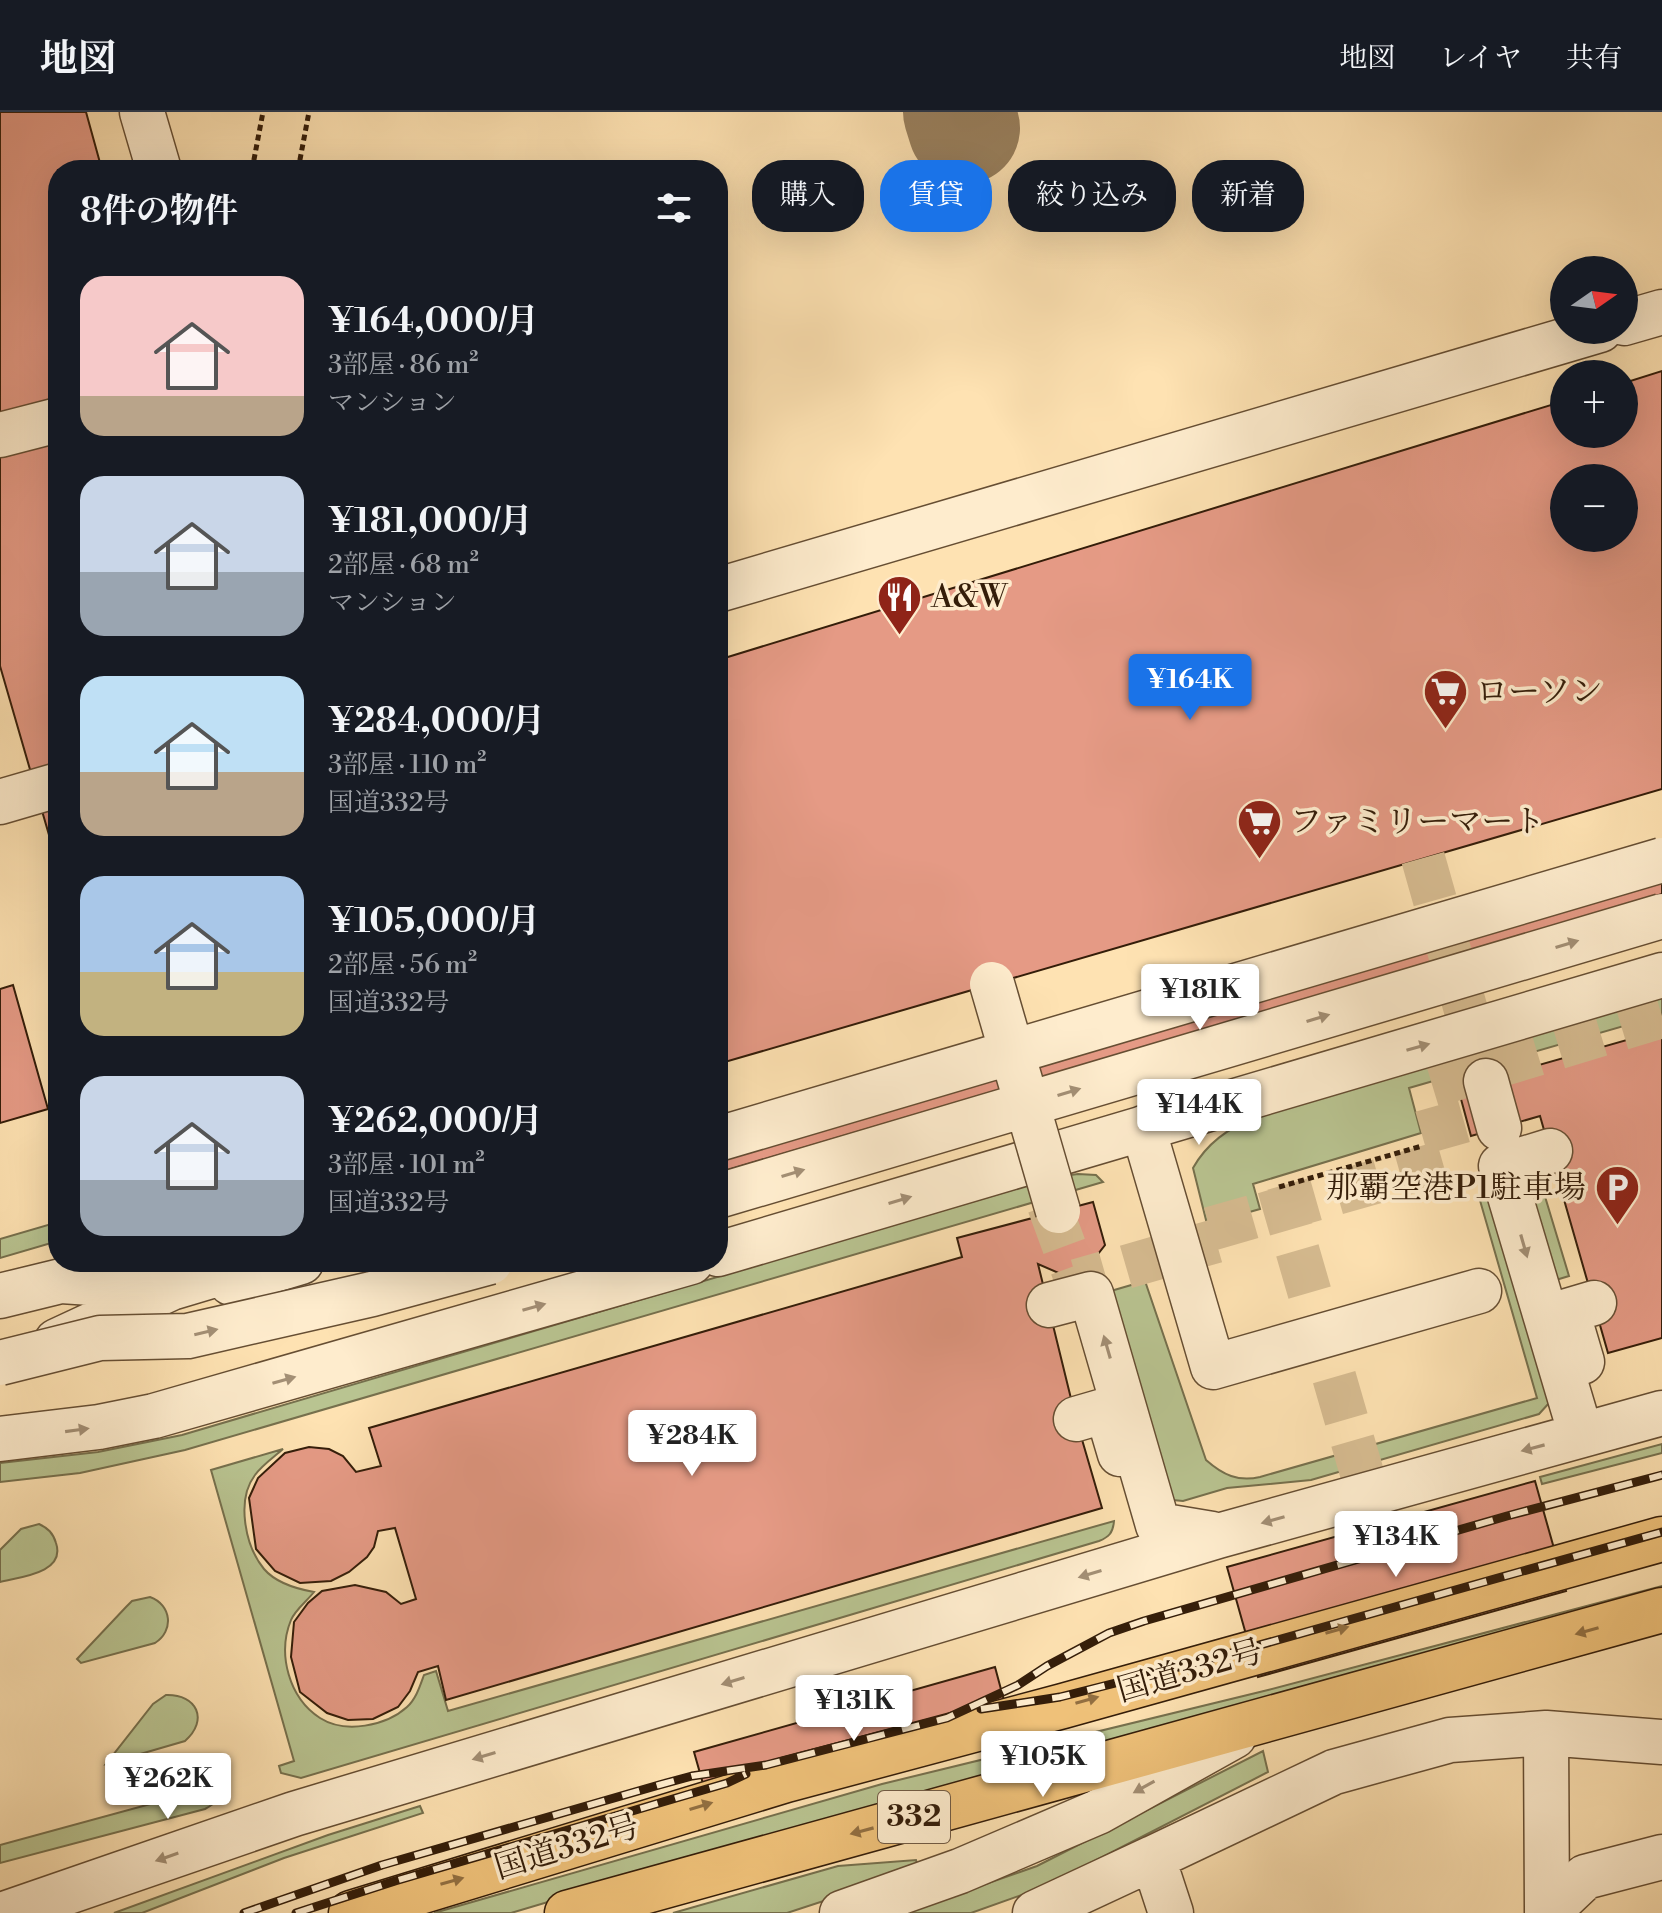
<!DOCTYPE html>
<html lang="ja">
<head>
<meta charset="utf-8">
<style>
  :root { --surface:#171b24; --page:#242831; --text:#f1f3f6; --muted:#9ea1a6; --line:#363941; --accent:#1a73e8 }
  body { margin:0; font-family:"Libre Bodoni","Noto Serif JP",serif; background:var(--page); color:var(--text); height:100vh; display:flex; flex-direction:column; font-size:30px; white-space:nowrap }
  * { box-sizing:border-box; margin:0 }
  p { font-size:26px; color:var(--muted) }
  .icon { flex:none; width:44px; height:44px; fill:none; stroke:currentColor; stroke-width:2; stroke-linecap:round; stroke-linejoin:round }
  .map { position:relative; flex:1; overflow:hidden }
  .details { position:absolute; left:48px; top:48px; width:680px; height:1112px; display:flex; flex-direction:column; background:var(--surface); border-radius:32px; box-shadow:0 8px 32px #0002 }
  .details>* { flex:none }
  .guide { position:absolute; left:752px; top:48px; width:760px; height:72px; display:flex; gap:16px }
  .needle { width:52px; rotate:76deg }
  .controls { position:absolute; left:1550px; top:144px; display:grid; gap:16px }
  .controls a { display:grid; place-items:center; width:88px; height:88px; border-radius:50%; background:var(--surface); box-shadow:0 8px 32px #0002; font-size:40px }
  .price { position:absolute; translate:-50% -68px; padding:0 18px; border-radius:8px; background:#fff; color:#222; font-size:26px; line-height:52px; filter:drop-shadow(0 2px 4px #0008) }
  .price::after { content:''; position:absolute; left:50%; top:48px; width:24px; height:18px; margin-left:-12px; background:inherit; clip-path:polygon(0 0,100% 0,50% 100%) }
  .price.selected { background:var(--accent); color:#fff }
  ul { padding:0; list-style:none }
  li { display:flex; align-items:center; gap:24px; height:200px; padding:0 32px }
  li span { display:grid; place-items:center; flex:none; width:224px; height:160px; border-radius:24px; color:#555 }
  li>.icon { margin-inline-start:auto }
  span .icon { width:96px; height:96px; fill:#fffc; stroke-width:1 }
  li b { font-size:34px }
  h2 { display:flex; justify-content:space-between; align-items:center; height:96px; padding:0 32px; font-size:34px }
  .pill { padding:0 28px; border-radius:32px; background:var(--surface); box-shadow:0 8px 32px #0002; font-size:28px; line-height:72px }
  .pill.selected { background:var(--accent); color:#fff }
  header { display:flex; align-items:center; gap:48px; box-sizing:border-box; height:112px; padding:0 40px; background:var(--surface); border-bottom:2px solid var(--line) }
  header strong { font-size:38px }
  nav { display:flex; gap:44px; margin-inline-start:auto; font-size:28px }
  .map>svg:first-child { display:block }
  .green { fill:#b9c491; stroke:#76704d; stroke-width:2 }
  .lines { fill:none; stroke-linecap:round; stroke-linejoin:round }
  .taxiway { stroke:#99805e; stroke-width:112 }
  .building { fill:#e59a85; stroke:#341d09; stroke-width:2; fill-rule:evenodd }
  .minor-tunnel { stroke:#d6bb90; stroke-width:44; stroke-dasharray:44 22; stroke-linecap:butt }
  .minor-casing { stroke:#664e33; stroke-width:47 }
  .highway-casing { stroke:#341d09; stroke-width:47 }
  .path { stroke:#341d09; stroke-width:5; stroke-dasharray:6 4; stroke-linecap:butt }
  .minor { stroke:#feeccd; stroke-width:44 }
  .highway { stroke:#efc179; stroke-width:44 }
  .rail-casing { stroke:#341d09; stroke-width:9 }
  .rail { stroke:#feeccd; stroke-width:6; stroke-dasharray:18; stroke-linecap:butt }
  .minor-bridge-casing { stroke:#664e33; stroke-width:47; stroke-linecap:butt }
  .minor-bridge { stroke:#feeccd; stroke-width:44 }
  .oneway { fill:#a38f75 }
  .oneway2 { fill:#926f41 }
  .labels { text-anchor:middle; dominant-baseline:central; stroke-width:7; stroke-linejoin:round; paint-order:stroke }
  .shield { fill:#feeccd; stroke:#715b44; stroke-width:2 }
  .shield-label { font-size:30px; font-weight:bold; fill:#341d09 }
  .poi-label { font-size:32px; fill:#341d09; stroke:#feeccd; text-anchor:start }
  .street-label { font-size:32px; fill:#341d09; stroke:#feeccd }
</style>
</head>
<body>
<header>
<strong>地図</strong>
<nav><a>地図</a><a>レイヤ</a><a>共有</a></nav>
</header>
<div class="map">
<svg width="1662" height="1801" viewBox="0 0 1662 1801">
  <rect width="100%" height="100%" fill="#fee2b2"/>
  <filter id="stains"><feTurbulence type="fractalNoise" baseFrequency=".0025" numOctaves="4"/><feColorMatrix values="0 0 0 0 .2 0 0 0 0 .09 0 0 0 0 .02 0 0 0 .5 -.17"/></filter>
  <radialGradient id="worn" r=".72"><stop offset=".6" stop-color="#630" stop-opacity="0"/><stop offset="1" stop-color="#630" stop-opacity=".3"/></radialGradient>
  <path class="green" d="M1662,886V903L1409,976L1421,1021L1253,1072L1260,1097L1207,1112L1193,1056C1207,1031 1228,1017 1254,1005Z
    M1078,1062L1096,1063L1103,1070L185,1338L80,1361L0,1370V1351L98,1340L182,1323L1056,1065Z
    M1540,1068L1569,1164L1546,1171L1518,1075Z
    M1493,1081L1550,1290L1539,1302L1311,1368L1227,1376L1183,1389L1173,1388L1104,1181L1145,1169L1206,1348C1223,1363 1238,1370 1260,1365L1537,1286L1479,1085Z
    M58,1110V1129L0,1146V1127Z
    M1662,1332V1341L1542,1372L1540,1365Z
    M283,1337C274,1345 262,1353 255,1363C236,1388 245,1434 264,1457C276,1471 297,1477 314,1480C307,1489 295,1498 291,1508C277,1542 289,1586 320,1606C345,1622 386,1614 407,1595C416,1587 420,1574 424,1563L436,1559L448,1599L1114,1409C1113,1421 1109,1425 1099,1429L301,1666L281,1661L279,1654L294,1649L211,1358Z
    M39,1412C48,1416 53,1421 56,1431C66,1461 20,1465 0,1470V1438L21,1417Z
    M1662,1474V1481L659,1757L511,1801H434L882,1672L1268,1578Z
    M150,1485C172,1493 174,1519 155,1531L81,1551L77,1547L126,1495L132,1489Z
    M166,1583C197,1582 209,1608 185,1629L106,1652L153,1592Z
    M1263,1639L1268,1660L1044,1775L971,1801H903L1037,1754Z
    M220,1673C223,1685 216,1691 205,1697L0,1751V1733Z
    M420,1694L423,1701L284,1746L142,1801H114L328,1723Z
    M916,1748L917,1752L854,1779L787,1801H673L838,1754Z"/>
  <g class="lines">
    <path class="taxiway" d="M959,0L964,16"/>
  </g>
  <path class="building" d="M0,0H86L102,58H58V754L0,554Z
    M1662,259V677L718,952V548L1564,289V322H1624V271ZM1564,366H1624V426H1564Z
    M1662,766V782L718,1061V1044Z
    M13,873L48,997L0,1011V877Z
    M1662,918V1226L1608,1241L1540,1004L1471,1024L1458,976Z
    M1093,1090L1105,1133L1077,1169L1038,1152L1076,1307L1102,1396L446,1588L438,1554L418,1560L410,1579L398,1595L373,1607L348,1608L327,1601L300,1580L291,1545L294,1510L308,1491L322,1479L355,1473L386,1480L401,1492L416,1487L395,1416L378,1419L374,1435L367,1445L349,1460L331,1469L300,1471L275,1459L256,1437L249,1386L258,1366L285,1341L309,1335L329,1337L343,1344L356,1360L381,1354L369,1316L962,1145L957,1126Z
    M1535,1369L1566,1479L1258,1565L1227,1455Z
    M995,1555L1013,1622L713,1707L694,1640Z"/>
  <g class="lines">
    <path class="minor-tunnel" d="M1423,746L1482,955
      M1279,1075L1377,1413
      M1049,1093L1077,1169L1216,1129
      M1210,1117L1452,1048L1431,974L1662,904"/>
    <defs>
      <path id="minor" d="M142,0L159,58
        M1624,211L1662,200
        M0,323L58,308
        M718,478L1600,218
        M0,690L58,673
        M1486,969L1499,1016
        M1143,1016L1213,1255L1479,1179
        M1550,1039L1501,1054L1581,1323
        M718,1142L1662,863
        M231,1171L301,1150
        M0,1184L61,1169L168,1176
        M1049,1193L1091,1182L1158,1413L1212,1422
        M57,1229L171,1176L258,1150
        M1582,1250L1567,1199L1594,1191
        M1076,1307L1107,1298L1120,1342
        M0,1327L99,1315L154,1304L691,1150
        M1546,1621L1547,1799
        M1153,1746L1334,1660L1450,1628L1546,1621L1662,1630
        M7,1801L294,1702L1218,1424L1662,1301
        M842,1801L960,1759L1098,1700L1234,1624
        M1035,1801L1153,1746L1171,1801
        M1547,1801L1585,1765L1662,1745"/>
      <path id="highway" d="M351,1801L786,1668L1063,1594L1662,1427
        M567,1801L1662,1498"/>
    </defs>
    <use href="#minor" class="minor-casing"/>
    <use href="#highway" class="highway-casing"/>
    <path class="path" d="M252,58L263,0
      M298,58L309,0
      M1279,1075L1422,1034"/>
    <use href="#minor" class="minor"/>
    <use href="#highway" class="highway"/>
    <defs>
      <path id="rail" d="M981,1597L1060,1585L1199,1550L1662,1420
        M244,1801L382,1753L659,1673L692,1664L766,1653L947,1606L1018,1573L1047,1554L1109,1521L1144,1509L1507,1404L1662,1363
        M296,1801L395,1769L727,1671L746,1662"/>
    </defs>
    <use href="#rail" class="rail-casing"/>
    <use href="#rail" class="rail"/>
    <defs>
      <path id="minor-bridge" d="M992,872L1058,1099
        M718,1027L1662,748
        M718,1084L1662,804
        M0,1251L100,1226L188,1224L372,1182L490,1150"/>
    </defs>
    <use href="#minor-bridge" class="minor-bridge-casing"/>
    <use href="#minor-bridge" class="minor-bridge"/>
  </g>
  <defs><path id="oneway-solid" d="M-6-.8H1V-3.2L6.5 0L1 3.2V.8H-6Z" transform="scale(2)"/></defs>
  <g class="oneway">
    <use href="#oneway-solid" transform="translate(1567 832) rotate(-17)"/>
    <use href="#oneway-solid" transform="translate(1318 906) rotate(-17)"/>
    <use href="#oneway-solid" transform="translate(1418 935) rotate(-16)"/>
    <use href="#oneway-solid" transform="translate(1069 980) rotate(-17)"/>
    <use href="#oneway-solid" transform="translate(793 1061) rotate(-17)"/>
    <use href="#oneway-solid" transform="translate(900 1088) rotate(-17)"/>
    <use href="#oneway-solid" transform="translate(1524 1134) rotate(74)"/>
    <use href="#oneway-solid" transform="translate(534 1195) rotate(-16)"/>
    <use href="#oneway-solid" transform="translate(206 1220) rotate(-13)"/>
    <use href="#oneway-solid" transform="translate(1107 1235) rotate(-106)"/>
    <use href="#oneway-solid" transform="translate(284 1268) rotate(-16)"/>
    <use href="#oneway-solid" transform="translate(77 1318) rotate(-8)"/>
    <use href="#oneway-solid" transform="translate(1533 1336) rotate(165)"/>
    <use href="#oneway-solid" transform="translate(1273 1408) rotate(164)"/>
    <use href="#oneway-solid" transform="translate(1090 1462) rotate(163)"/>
    <use href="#oneway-solid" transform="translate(733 1569) rotate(163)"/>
    <use href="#oneway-solid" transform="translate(484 1644) rotate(163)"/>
    <use href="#oneway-solid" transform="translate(1144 1675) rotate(151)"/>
    <use href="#oneway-solid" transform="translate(167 1745) rotate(161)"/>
  </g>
  <g class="oneway2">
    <use href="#oneway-solid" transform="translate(1337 1518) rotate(-16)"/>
    <use href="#oneway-solid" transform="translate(1587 1519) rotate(164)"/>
    <use href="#oneway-solid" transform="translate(1087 1588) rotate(-16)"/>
    <use href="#oneway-solid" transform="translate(701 1694) rotate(-17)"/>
    <use href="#oneway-solid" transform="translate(862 1719) rotate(165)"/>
    <use href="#oneway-solid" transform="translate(452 1769) rotate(-16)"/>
  </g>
  <defs>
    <symbol id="restaurant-pin" viewBox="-11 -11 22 30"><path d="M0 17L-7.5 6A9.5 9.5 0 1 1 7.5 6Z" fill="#8f2418" stroke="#feeccd"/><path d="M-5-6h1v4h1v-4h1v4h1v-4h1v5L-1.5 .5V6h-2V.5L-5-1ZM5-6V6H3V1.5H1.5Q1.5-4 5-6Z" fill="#fff"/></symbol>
    <symbol id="supermarket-pin" viewBox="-11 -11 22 30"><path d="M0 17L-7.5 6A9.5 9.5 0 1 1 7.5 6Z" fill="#8f2418" stroke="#feeccd"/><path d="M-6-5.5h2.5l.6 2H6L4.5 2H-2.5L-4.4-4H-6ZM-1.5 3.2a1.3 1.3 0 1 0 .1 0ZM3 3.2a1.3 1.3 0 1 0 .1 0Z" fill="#fff"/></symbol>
    <symbol id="parking-pin" viewBox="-11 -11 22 30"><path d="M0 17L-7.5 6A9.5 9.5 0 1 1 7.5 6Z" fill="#8f2418" stroke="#feeccd"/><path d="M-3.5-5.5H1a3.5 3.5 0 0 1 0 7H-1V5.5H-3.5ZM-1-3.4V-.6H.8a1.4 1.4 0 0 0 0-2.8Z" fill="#fff"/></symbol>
  </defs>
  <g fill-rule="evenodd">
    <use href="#restaurant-pin" x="874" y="460" width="51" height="69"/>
    <use href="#supermarket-pin" x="1420" y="554" width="51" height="69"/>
    <use href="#supermarket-pin" x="1234" y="684" width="51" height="69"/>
    <use href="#parking-pin" x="1592" y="1050" width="51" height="69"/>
  </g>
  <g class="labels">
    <rect class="shield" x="878" y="1679" width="72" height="52" rx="6"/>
    <g class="shield-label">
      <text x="914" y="1705">332</text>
    </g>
    <g class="poi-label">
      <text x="931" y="485">A&amp;W</text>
      <text x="1476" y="580">ローソン</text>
      <text x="1290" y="710">ファミリーマート</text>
      <text x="1586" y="1076" text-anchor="end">那覇空港P1駐車場</text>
    </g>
    <g class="street-label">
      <text transform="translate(1190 1559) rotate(-16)">国道332号</text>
      <text transform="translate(567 1735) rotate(-17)">国道332号</text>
    </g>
  </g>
  <rect width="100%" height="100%" filter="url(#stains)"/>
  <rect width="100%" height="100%" fill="url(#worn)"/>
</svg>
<div class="controls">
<a><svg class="needle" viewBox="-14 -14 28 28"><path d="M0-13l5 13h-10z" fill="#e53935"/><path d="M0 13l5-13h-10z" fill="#9ea1a6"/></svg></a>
<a>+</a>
<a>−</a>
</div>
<b class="price selected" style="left:1190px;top:610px">¥164K</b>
<b class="price" style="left:1200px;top:920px">¥181K</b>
<b class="price" style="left:1199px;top:1035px">¥144K</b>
<b class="price" style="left:692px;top:1366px">¥284K</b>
<b class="price" style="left:1396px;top:1467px">¥134K</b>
<b class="price" style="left:854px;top:1631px">¥131K</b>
<b class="price" style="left:1043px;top:1687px">¥105K</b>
<b class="price" style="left:168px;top:1709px">¥262K</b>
<div class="guide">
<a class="pill">購入</a>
<a class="pill selected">賃貸</a>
<a class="pill">絞り込み</a>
<a class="pill">新着</a>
</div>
<section class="details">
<h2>8件の物件<svg class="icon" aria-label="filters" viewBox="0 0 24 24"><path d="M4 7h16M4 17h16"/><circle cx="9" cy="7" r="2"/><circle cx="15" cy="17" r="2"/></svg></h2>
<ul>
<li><span style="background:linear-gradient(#f6c9c9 75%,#b9a48a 0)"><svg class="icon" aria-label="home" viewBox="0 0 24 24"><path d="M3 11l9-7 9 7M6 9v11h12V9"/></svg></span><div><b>¥164,000/月</b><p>3部屋 · 86 m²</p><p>マンション</p></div></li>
<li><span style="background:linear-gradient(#c9d6e8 60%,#9aa5b1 0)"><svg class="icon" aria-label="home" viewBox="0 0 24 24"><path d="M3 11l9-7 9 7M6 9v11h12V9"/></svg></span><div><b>¥181,000/月</b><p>2部屋 · 68 m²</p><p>マンション</p></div></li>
<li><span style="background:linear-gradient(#bfe0f5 60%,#b9a48a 0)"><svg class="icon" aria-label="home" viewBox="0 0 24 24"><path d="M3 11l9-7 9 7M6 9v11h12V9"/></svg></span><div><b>¥284,000/月</b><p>3部屋 · 110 m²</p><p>国道332号</p></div></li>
<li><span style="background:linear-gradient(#a9c7e8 60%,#c2b280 0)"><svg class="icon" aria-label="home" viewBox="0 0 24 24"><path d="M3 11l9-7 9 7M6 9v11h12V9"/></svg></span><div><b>¥105,000/月</b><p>2部屋 · 56 m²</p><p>国道332号</p></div></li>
<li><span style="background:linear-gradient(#c9d6e8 65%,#9aa5b1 0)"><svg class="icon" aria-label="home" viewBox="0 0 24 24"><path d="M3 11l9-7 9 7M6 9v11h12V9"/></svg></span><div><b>¥262,000/月</b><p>3部屋 · 101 m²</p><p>国道332号</p></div></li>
</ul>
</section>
</div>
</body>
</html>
